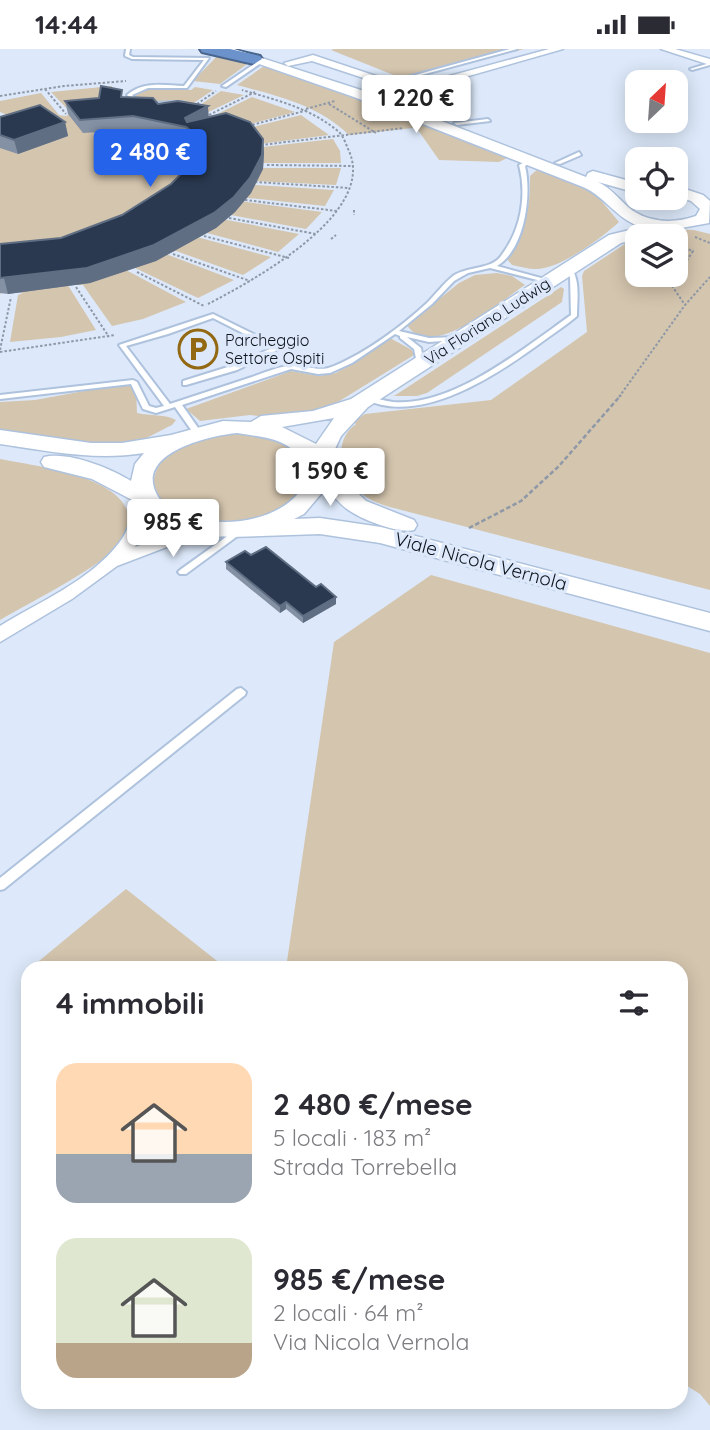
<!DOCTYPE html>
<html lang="it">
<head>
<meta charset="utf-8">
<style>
  :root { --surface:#fff; --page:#f7f7f7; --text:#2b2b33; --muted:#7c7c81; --accent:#2563eb }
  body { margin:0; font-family:Quicksand,sans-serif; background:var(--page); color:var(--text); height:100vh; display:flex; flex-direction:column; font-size:26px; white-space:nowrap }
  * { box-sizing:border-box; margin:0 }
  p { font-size:23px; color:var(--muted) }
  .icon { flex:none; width:38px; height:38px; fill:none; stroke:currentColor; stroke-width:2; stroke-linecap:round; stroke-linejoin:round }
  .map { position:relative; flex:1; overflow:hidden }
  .side { position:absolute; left:21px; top:912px; width:667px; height:448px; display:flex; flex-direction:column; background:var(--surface); border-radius:21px; box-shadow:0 4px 18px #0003 }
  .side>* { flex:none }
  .needle { width:46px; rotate:25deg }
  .fabs { position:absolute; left:625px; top:21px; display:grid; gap:14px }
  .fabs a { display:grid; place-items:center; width:63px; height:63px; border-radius:14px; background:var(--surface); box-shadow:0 4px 18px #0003; font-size:35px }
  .price { position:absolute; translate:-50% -60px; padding:0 16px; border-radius:7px; background:#fff; color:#222; font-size:23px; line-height:46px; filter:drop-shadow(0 2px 4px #0008) }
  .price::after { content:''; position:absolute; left:50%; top:42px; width:21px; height:16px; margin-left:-10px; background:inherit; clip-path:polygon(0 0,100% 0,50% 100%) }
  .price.on { background:var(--accent); color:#fff }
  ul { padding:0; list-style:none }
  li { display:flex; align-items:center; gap:21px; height:175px; padding:0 35px }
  li span { display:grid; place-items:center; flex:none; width:196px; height:140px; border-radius:21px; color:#555 }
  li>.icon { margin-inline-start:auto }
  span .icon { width:84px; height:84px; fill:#fffc; stroke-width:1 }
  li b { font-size:30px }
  h2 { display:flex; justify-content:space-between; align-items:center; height:84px; padding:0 35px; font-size:30px }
  .status { display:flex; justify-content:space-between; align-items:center; height:49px; padding:0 35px; background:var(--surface); direction:ltr }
  .status svg { height:19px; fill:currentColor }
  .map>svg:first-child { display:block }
  .green { fill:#d4c5ae; fill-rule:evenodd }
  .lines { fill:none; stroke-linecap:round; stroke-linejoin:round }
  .lane-casing { stroke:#aec2dd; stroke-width:4 }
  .street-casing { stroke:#aec2dd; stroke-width:3 }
  .secondary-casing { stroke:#aec2dd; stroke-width:3 }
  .highway-casing { stroke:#4a668e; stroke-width:4 }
  .path-far1 { stroke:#8e98a6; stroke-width:2; stroke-dasharray:2.5 2; stroke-linecap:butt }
  .path { stroke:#8e98a6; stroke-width:2.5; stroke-dasharray:4.5 2.5; stroke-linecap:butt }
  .lane { fill:#fff; fill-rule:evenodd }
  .street { fill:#fff; fill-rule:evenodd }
  .secondary { fill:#fff; fill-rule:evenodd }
  .highway { fill:#6b92cb; fill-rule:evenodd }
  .wall { fill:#8491a5 }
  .shaded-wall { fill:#606e83 }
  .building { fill:#2a3950; stroke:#606e83; stroke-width:2 }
  .labels { text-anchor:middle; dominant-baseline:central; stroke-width:7; stroke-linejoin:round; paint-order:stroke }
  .far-street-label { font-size:16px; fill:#0d141e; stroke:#dde9fa }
  .far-poi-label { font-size:16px; fill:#0d141e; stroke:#dde9fa; text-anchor:start }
  .street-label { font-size:19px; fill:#0d141e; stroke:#dde9fa }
</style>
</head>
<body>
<div class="status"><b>14:44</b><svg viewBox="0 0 49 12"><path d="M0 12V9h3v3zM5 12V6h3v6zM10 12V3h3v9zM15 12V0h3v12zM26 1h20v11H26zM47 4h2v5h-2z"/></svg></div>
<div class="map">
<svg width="710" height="1381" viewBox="0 0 710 1381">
  <rect width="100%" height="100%" fill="#dde9fa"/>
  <path class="green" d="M334,0H524L406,31L331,1Z
    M219,5L250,13L220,35L193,32Z
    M264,17L361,50L507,109L499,113L439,111L418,81L413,79L349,86C318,56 277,47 237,36Z
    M112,37L109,60L179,52L150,54L133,48C144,34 174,40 191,41L195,38L213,41L179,64L185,66L221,42L244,46L200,67L209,69L252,48L295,63L236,79L241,81L301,66L329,86L252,96L254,99L333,90L340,102L341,114H263V119H341L336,136L253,132V135L256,136L334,141L325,157L248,149L240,152L322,163L306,180L231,166L222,170L299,185L278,203L207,184L197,188L271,208L243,226L176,202L166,205L234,231L198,249L133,218L126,221L186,253L143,270L112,277L83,236H68L69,238L96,281L61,288L10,293L18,246L23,244L7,242L0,245V81L24,73L0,63V52L41,44L59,66L66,67L71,64L51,43Z
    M539,119L594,143L619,173C603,188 566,215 544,219C534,222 522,218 512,216L507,210C524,182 531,160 530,127Z
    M664,180L694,181L710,185V541L386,457C377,454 368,450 361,444C340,426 332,392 356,375L353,373L365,365L491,351L587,283L582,227L584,222L640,185ZM637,187H676V226H637Z
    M497,224L512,227L525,236C502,251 430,314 407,276L459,234L475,226Z
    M561,238L564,240L562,253L427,344L417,347H394Z
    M390,289L412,301L414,306L325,361L277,369L250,366L200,372L186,360L291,322L319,327L336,324Z
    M133,333L136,340L137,364C151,367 165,365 176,371L172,376C161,381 149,389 137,392C91,401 45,388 0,380V353L35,351Z
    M246,383C275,391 295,396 310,424L308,438L271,468L243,473L209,472L171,461L153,447C150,393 203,386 246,383Z
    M0,410C34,417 124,426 129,469C130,476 130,484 125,490C104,517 32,552 0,571Z
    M431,526L710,604V1357L700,1345L681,1333V919H286L334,593Z
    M126,840L226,919H36L33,917Z"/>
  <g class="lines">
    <defs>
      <path id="lane" d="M126,0H130L129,6L133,8L209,9L187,39H148L132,46C146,60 168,50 186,54V59H182V56L177,55C159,54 141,61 127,46C143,32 164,36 184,37L204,11L132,10L125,7Z
        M510,0H517L414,28L429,35V37L408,28Z
        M260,11L264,12L226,38L222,37Z
        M710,14V16L692,21L690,20Z
        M488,70L490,72L457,76L454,74Z
        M579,103L581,106L560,115L555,114Z
        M529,111L534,112L525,117C532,145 525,201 497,217L552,232L549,234L490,219L468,224L454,232L432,255L399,282L429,289L458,288L459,289L456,291L429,293L407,288L421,299L424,316L417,314L414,300L400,289V287L395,285L352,314L330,324L318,325L291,320L182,356L201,383L197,385H194L175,358L156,364L143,360L131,335L0,350V346L133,331L137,333L149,357L156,359L164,357L119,296L213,265L282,299L237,321L186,336H183V332L231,317L272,299L213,269L168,285L126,297L170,355C197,346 225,337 252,328C263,324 275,319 287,317C304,313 316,325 334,317C366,304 402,277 427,254C436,245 443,235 453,227C467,217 491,221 501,207C521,181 527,147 519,116Z
        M569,217C581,228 577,251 577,267C567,276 554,284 542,293C498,325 419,379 363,349L367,347C376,349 385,352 393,353C453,358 524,299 571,266L570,228L566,219Z
        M240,478L244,481L243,483L186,525H180L178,523L180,521Z
        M241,639L246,643L245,646L4,840L0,841V829L237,640Z"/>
      <path id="street" d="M549,0H563L409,44L312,12L288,17L284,14L313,6L409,38Z
        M661,0H675L710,10V16Z
        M149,449L157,454L135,498L168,486L229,476L238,481L229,486L172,496L117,517L72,550L0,593V577C39,553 91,531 119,494C128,483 131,468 139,456L143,450Z"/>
      <path id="secondary" d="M216,0H234L364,42L586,128L588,124L593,122L637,134V144L598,133C611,139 618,149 628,158C647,174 673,175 696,167L700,160L691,152L676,147V137L703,146L710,152L709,174L637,187V190L621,194L368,358L341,387L328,415L366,452L414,471L417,476L414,481C399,485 363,471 350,462C341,457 333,446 326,439L304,465L294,470L320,469L381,478L710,564V582L380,494L320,485L230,488L187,484L160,474L138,454L92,430L44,418L41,413L44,408C68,402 110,419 131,432L135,415L144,404C95,412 48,402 0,395V381L91,394H122L171,386L223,372L251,373L261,367L313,362L351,350L609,186L642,178C617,171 606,148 583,138L354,48ZM334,369L316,395L282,378ZM237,384C268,389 292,389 307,420C306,427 305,435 301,441C272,480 196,483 161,452C127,406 207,387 237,384Z"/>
      <path id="highway" d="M200,0H230L260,7L262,10L254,15L202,3Z"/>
    </defs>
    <use href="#lane" class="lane-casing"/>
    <use href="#street" class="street-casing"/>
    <use href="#secondary" class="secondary-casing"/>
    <use href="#highway" class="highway-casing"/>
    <path class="path-far1" d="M45,40L66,65
      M0,47L64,37L126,32
      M197,55L216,42
      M329,55L376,84
      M306,60L335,52
      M205,68L255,43
      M248,77L308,61
      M261,96L404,79
      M267,116L354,117
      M255,133L349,139
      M245,151L337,162
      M354,161V166
      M229,169L316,185
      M204,187L289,209
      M695,188L710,194
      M331,190L336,186
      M676,196L693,202L682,219
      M173,205L250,232
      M676,211L681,221L670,234L685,256
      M137,223L204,257
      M76,238L109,288
      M208,255C252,232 377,165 349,102C346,96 344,88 339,83C311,59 276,51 242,41
      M0,301L11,248
      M0,303L115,286
      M619,348L685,256L710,228"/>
    <path class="path" d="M469,479L521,452L559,417L621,346"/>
    <use href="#lane" class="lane"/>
    <use href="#street" class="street"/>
    <use href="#secondary" class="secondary"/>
    <use href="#highway" class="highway"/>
  </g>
  <path class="wall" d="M123,48L209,68L263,90L264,104L263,120L251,144L235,163L216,179L156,212L90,234L8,245L0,244V195L61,189L122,166L171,135L189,117L198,101L187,92L135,81L83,84L68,65L65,52Z
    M0,68L65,73L68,87L18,105L0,99Z
    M251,506L336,548V555L303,574L286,560L280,564L226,520V513Z"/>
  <path class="shaded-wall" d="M208,57L209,71L190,81L185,69Z
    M65,73L68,87L18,105L14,91Z
    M263,90L264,104L263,120L251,144L235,163L216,179L156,212L90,234L8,245L4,229Z
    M336,548V555L303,574V567Z
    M286,553V560L280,564V557Z"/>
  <path class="building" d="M101,37L122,41L121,48L153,49L158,55L178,52L208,57L185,69L187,73L226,64L250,73L263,90L262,106L250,129L234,148L214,164L154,196L87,219L0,229V195L61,189L122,166L171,135L189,117L198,101L200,89L186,78L133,67L80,71L65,52L99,49Z
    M40,56L65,73L14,91L0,86V68Z
    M266,498L316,538L321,535L336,548L303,567L286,553L280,557L226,513L245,502L251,506Z"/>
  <defs>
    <symbol id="parking-ring" viewBox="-11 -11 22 22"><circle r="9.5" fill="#dde9fa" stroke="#936812" stroke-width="1.5"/><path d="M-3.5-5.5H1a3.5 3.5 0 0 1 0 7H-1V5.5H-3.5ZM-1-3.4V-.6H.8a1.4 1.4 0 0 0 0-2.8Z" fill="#936812"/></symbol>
  </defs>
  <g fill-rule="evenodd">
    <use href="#parking-ring" x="176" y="278" width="44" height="44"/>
  </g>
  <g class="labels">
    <g class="far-street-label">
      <text transform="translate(487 272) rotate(-33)">Via Floriano Ludwig</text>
    </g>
    <g class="far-poi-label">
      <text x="225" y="291">Parcheggio<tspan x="225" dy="18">Settore Ospiti</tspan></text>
    </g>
    <g class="street-label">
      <text transform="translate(481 512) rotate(15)">Viale Nicola Vernola</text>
    </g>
  </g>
</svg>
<div class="fabs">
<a><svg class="needle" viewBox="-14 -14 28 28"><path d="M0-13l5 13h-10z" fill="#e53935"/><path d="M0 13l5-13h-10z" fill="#7c7c81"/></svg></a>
<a><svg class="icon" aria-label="locate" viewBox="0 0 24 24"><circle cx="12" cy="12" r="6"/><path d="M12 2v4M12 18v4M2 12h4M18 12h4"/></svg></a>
<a><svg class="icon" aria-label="layers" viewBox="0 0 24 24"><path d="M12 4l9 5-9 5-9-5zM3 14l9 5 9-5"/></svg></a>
</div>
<b class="price" style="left:416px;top:86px">1 220 €</b>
<b class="price on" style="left:150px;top:140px">2 480 €</b>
<b class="price" style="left:330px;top:459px">1 590 €</b>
<b class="price" style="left:173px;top:510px">985 €</b>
<section class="side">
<h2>4 immobili<svg class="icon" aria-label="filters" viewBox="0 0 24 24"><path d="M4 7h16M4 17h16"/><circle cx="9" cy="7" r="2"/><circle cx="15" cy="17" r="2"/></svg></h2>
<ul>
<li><span style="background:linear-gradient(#ffd9b3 65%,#9aa5b1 0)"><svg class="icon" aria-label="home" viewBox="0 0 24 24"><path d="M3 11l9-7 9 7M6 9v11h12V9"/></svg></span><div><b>2 480 €/mese</b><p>5 locali · 183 m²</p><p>Strada Torrebella</p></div></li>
<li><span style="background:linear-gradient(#dfe7d0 75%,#b9a48a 0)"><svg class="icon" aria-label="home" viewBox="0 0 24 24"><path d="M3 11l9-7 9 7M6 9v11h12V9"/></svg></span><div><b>985 €/mese</b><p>2 locali · 64 m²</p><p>Via Nicola Vernola</p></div></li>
</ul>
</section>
</div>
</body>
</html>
